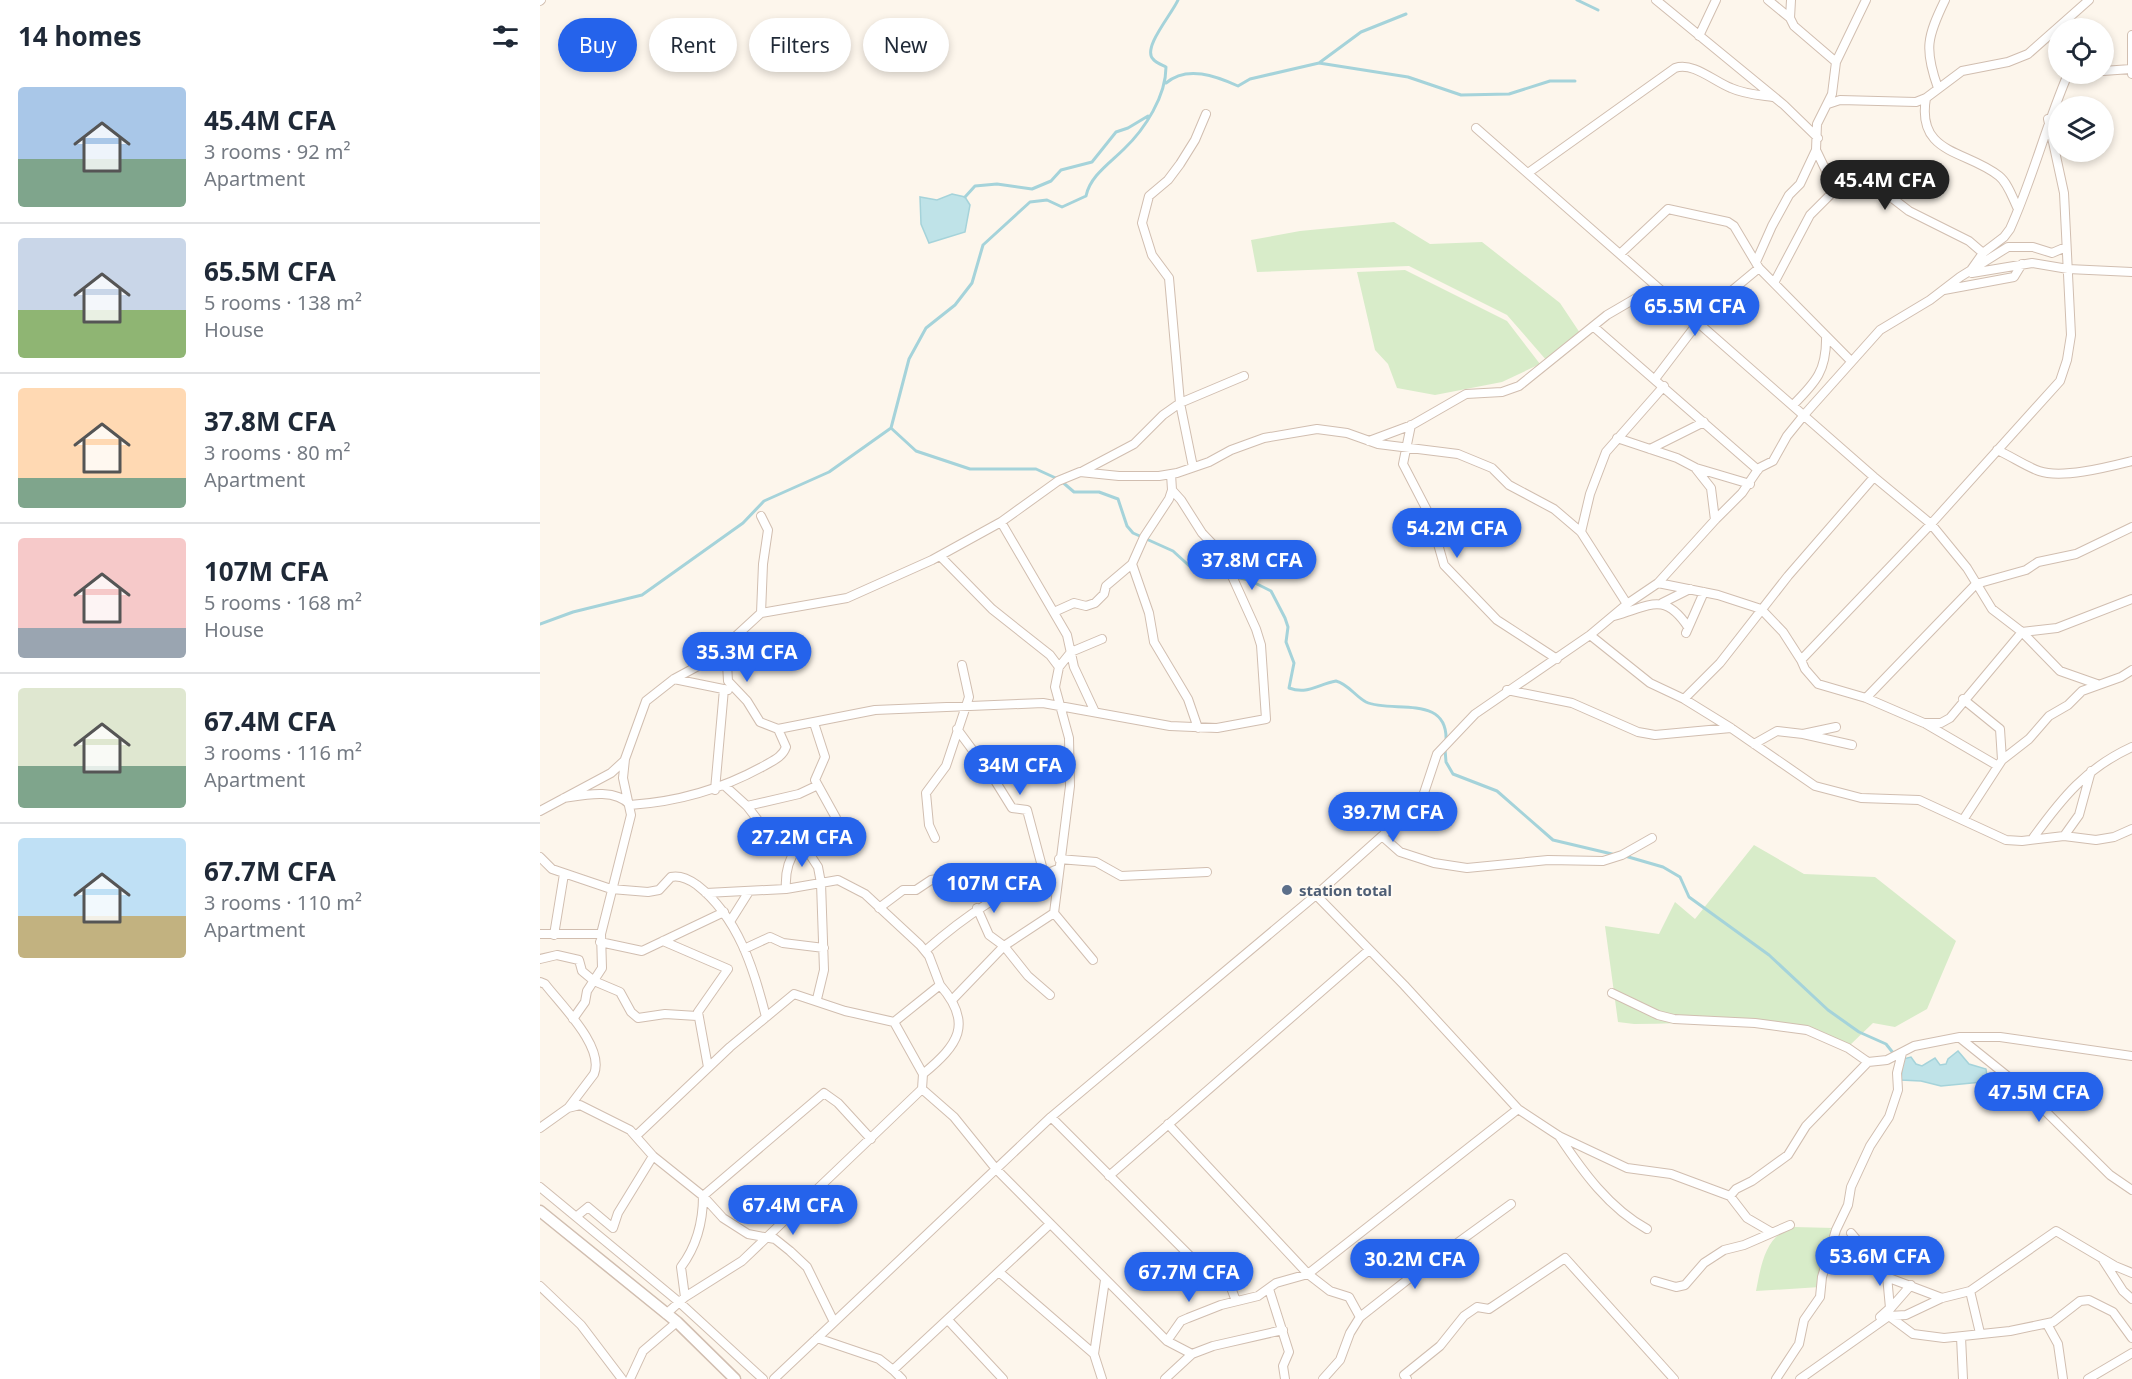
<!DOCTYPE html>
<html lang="en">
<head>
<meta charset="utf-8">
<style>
  :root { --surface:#fff; --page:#f2f2f3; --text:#1f2937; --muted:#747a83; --line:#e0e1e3; --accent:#2563eb }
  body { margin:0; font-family:"Noto Sans",sans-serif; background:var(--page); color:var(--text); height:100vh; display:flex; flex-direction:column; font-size:22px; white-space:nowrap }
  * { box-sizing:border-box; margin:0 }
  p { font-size:20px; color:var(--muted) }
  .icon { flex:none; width:33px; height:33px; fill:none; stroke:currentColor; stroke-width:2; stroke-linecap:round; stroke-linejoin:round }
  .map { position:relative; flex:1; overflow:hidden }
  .sheet { display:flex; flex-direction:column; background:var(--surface); width:540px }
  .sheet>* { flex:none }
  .top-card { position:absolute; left:18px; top:18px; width:570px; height:54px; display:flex; gap:12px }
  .fabs { position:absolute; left:1508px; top:18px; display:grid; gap:12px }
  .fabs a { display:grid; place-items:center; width:66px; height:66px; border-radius:50%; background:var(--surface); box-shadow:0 3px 9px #0003; font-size:30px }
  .price { position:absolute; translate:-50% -51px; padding:0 14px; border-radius:21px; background:var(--accent); color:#fff; font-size:20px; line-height:39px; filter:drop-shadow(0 2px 3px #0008) }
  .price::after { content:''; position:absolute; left:50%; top:36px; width:18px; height:14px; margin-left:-9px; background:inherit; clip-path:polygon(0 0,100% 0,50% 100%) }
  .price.selected { background:#222; color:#fff }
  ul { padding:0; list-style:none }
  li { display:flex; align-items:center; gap:18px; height:150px; padding:0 18px }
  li+li { border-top:2px solid var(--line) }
  li span { display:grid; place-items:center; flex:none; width:168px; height:120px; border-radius:6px; color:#555 }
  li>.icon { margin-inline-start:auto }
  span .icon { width:72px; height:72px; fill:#fffc; stroke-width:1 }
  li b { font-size:26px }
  h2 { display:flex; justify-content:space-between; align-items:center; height:72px; padding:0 18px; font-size:26px }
  .tag { padding:0 21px; border-radius:27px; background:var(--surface); box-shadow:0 3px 9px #0003; font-size:21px; line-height:54px }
  .tag.selected { background:var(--accent); color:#fff }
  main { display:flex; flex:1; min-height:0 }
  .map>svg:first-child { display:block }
  .green { fill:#d8ecc9 }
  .water { fill:#bfe3e8; stroke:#a5d3da; stroke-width:1.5 }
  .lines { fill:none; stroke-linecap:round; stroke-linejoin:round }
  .stream { stroke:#a5d3da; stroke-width:3 }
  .minor-casing { stroke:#d1beb0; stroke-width:10 }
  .tertiary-casing { stroke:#d1beb0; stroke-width:13 }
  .minor { stroke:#fff; stroke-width:8 }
  .tertiary { stroke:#fff; stroke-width:10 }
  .service-dot { fill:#5c6f8a; stroke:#fffaf3; stroke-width:2 }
  .labels { text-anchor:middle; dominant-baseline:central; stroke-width:4.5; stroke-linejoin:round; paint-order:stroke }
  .service-label { font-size:15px; font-weight:bold; fill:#4e5e75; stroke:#fffaf3; text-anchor:start }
</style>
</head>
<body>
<main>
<section class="sheet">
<h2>14 homes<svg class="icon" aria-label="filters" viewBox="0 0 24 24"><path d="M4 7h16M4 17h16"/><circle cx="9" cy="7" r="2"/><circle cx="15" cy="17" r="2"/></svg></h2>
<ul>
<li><span style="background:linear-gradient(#a9c7e8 60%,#7fa58c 0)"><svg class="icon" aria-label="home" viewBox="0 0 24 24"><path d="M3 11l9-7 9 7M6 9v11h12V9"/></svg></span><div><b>45.4M CFA</b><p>3 rooms · 92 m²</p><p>Apartment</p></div></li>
<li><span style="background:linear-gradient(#c9d6e8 60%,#8fb573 0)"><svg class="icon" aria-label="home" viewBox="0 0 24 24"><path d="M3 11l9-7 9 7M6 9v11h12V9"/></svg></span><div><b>65.5M CFA</b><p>5 rooms · 138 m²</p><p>House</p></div></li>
<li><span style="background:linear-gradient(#ffd9b3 75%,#7fa58c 0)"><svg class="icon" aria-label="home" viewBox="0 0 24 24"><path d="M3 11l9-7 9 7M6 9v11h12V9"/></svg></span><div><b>37.8M CFA</b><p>3 rooms · 80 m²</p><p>Apartment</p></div></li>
<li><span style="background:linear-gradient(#f6c9c9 75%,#9aa5b1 0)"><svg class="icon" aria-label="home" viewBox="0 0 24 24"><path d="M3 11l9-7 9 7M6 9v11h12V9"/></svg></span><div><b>107M CFA</b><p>5 rooms · 168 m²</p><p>House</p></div></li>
<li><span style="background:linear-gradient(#dfe7d0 65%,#7fa58c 0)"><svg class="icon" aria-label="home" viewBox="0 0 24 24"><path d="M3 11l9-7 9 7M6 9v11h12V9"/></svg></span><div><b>67.4M CFA</b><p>3 rooms · 116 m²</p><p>Apartment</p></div></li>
<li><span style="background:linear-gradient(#bfe0f5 65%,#c2b280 0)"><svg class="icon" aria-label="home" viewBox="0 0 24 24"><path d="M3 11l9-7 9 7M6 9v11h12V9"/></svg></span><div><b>67.7M CFA</b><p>3 rooms · 110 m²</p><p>Apartment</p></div></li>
</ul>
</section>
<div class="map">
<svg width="1592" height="1379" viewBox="0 0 1592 1379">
  <rect width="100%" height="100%" fill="#fdf6ec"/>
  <path class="green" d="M854,222L890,244L942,242L1020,303L1040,333L1007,361L967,315L869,266L717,272L711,240L760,231Z
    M865,270L967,321L1000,364L962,382L895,395L857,388L848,364L835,350L817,272Z
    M1214,845L1264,874L1335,877L1416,941L1387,1009L1355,1027L1333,1023L1309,1046C1244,1012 1165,1024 1094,1024L1078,1022L1065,926L1119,934L1135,902L1155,919Z
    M1254,1227L1294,1228L1289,1230H1296L1280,1287L1216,1291C1221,1266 1225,1234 1254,1227Z"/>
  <path class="water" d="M412,194L425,197L430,205L425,232L389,243L381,224L380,197L397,200Z
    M1418,1051L1429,1064L1446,1069L1447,1076L1442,1082L1401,1086L1381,1081L1361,1080L1363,1059L1371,1057L1376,1064L1382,1066L1395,1058L1400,1065L1406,1064L1408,1059Z"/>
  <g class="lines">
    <path class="stream" d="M1037,0L1058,10
      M779,63L868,77L921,95L969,94L1010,81H1035
      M626,83C647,65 676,76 698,86L710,79L779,63L821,32L866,14
      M425,197L435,186L457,184L492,189L511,181L521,170L552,162L576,132L588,128L608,116
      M351,428L376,451L430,469H496L520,480L534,492H559L578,499L587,526L593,533L633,551L656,572L689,575
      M695,577L709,580L731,591L745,618L748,627L746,642L754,663L749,688C768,695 778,684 796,681C808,684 815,696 826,702C852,714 909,693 906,742
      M0,624L33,612L102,595L203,523L224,501L289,472L351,428L369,359L386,328L415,305L432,283L443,245L490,202L507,200L522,207L546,196C550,176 570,163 584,149C605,129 626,96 626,67C622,65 616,63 613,59C602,48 632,14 638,0
      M905,749L906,762L913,774L957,791L1013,840L1072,854
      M1085,856L1123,867L1140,877L1149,897L1229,955L1288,1010L1319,1032L1346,1044L1354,1054"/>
    <defs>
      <path id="minor" d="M1116,0L1244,105L1278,138
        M1228,0L1250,18
        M1251,0L1250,18L1254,26L1296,62
        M0,1L1,0
        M1592,35V74
        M1159,36L1176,0
        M1563,71L1591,69
        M1398,88C1384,49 1387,37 1405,0
        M1288,104L1300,100L1376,102L1386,98
        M666,114L655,140L640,164L628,180L609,196L602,223L612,255L629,278L640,403L704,376
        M936,128L1334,477L1391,524L1427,568L1452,609L1482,632L1410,718L1401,723H1384L1326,698L1278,684L1265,669L1261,660
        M1276,150L1288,175L1330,181L1369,211L1429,241L1443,253L1431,270
        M988,173L1135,68C1154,62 1173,81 1191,88C1204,94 1219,95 1233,97
        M1478,209C1473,199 1468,183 1459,176C1427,150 1376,155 1386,98L1422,71L1468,62L1488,54L1549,0
        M1443,253L1464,237L1470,229C1493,178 1506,125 1528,74
        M1080,254L1128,209L1188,222L1194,226L1219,268L1310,360
        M1216,262L1232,226L1249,195L1260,184L1276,150L1277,124L1292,94L1296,62L1326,0
        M1432,273L1492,263L1528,269L1592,272
        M1234,283L1270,215L1291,194L1288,175
        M1404,290L1474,277L1482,264
        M1054,327L1218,470
        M1115,379L1166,312L1219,268
        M1253,405C1276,382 1287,370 1286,336
        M871,425L863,464L890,516L904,565L957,620L1017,659
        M1077,438L1137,458L1156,468L1210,484
        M829,441L872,425L926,394L962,392L979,386L1067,315L1115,287
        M1110,449L1164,422
        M1457,450C1471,456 1485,466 1499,471C1522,479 1568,467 1592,461
        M1156,469L1171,488L1175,520
        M543,471L594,444L623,415L640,403L653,467
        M461,522L518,481L540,472L579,476H619L637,473L669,462L691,450L724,438L777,429L807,433L838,444L918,454L952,468L969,485L1014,509L1041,532L1087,604
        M1041,532L1050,494L1066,452L1124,386
        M400,556L452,609L510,655L519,667L531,652L562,639
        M592,564L609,613L614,642L648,699L658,728
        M1118,583L1178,595L1221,609L1243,632L1261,660L1391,524L1520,381L1527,360L1531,335L1524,193L1508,119
        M1122,603L1150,589
        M514,612L534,603L546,606L555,603L564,594L566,586L592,564L604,537L629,499L632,490L631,474
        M221,613L307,598L392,560L461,522L527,635L534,667L555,712
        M1074,616C1110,606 1124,591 1148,627
        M1482,632L1517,628L1592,599
        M1482,632L1520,671L1557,684
        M1146,633L1164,592
        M1050,635L1110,683L1144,699L1191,728L1275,786L1321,798L1379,800L1466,840L1482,841L1524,836L1556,840L1574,837L1592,829
        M519,667L515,687L529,738L530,786L514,913L553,960
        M134,679L188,690
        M967,690L1032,703L1098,732L1115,735L1191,728
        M1326,698L1436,584L1486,570L1498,562L1536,554L1592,527
        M1144,699L1180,663L1248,576L1334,477
        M1423,699L1460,729L1462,760L1423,820
        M274,723L285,757L275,780L296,818
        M1386,724L1458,766
        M1296,727L1263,734L1312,745
        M238,729L335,710L503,703L630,726L677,728L726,719L721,645L716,629L682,554L662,533L641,500L632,490
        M417,729L454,779L472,808L487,810L504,874
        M1214,744L1237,731L1263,734
        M1462,760L1489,739L1509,716L1528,705L1542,691L1581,677L1592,670
        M185,786L207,806L220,823
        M175,790L184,689
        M24,798C44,795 75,788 90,805C137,802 180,790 222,767C232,761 242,758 246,747L238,729L220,722L207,701L188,681L186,646
        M207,806L259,794L276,786
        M0,811L71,773L84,761
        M842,836L860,852L894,863L927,868L1008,860L1063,861L1082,855L1112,838
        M1524,836L1539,815L1551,771
        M395,838L389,825L386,793L406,766L429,697L422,665
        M1493,838C1522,798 1546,768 1592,747
        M0,857L12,869L71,889L108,892L119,890L131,877C140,875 150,880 157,885C198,917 214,969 226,1017
        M519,859L556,862L581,876L667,872
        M246,889C245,875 248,860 257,848L265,847L278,867L281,883L284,970L277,999
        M166,893L246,889L298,880L325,894L380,945L389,956L400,985L354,1022
        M776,895L864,985L978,1109L1019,1136L1087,1168L1131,1174L1190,1196L1207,1218L1231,1232
        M339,908L363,890H376L391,880L403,878L409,885
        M437,908L449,935L464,946L488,976L510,995
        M191,920L208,893
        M0,934H61
        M14,935L24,874
        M123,941L188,969L158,1012L168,1067
        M60,942L102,951L184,912
        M204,949L230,937L243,943L284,948
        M385,951C427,914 465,889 518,869
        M0,959L17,955L39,960L42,971L54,981L80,992L91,1012L98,1018L125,1014L157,1016
        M0,982L5,984C21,1005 65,1047 54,1074L29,1107
        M1072,993L1118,1015L1134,1019L1215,1023L1267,1030L1308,1048L1328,1062
        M413,999L464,946L514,913
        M33,1019L45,1002L47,991L62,968L61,934L91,815L83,778L85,759L106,701L134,679L171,659L221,613L223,564L228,530L221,516
        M1420,1038L1481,1087L1570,1175L1592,1190
        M383,1074C418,1045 434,1024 400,985
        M382,1089L414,1117L456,1169L627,1341L652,1354
        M511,1117L652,1258L690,1285L696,1301
        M628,1124L768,1274L790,1291L809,1297L820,1317
        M0,1128L28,1108L40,1105L90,1130L113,1156L163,1196L183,1218L208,1234L235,1239L250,1251L267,1267L294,1322
        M97,1135L190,1047L254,994L305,1011L354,1022L383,1074L382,1089L202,1261L145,1297L126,1314
        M1019,1136C1043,1172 1069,1208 1107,1229
        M569,1176L829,950
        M0,1187L139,1302L223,1379
        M1190,1196L1196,1189L1212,1181L1248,1155L1266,1126L1328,1062L1347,1060L1374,1046L1420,1037H1460L1592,1056
        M37,1216L48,1207L73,1228L78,1213L113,1156
        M1311,1233L1349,1278L1402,1298
        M1563,1260L1583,1291L1592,1299
        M459,1272L554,1354
        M1115,1281L1136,1287L1145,1285L1164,1263L1184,1250L1204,1245L1250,1225
        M0,1286L41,1325L82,1379
        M729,1289L749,1352L743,1366L745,1379
        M1430,1291L1440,1333
        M145,1297L141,1267C156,1247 163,1221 163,1196L284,1093L298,1103L331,1139
        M1350,1309L1371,1285
        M1349,1316L1373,1334L1404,1338L1470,1331L1513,1322L1540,1301L1549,1300L1573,1312L1592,1338
        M1340,1317L1350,1308L1347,1276
        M408,1320L463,1379
        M1507,1324L1518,1344L1523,1379
        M1421,1337L1423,1379
        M277,1338L339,1359L353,1370L510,1224
        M627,1341L641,1321L648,1318L681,1305L718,1296L736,1283L768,1274L978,1109
        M353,1370L362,1379
        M90,1379L103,1351L137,1322
        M234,1379L511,1117L776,895L842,836L883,796L897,754L935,714L1050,635L1087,604L1118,583L1175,520L1202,493L1219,468L1233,461L1247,436L1264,415L1340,330L1390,300L1420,277L1468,247H1493L1512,253L1526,247
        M562,1379L554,1354L565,1280
        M625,1379L652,1354L673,1346L743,1330
        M783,1379L800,1360L810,1333L820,1317L876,1273L971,1204
        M867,1379L864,1375L900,1346L924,1316L937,1307L949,1309L1025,1258L1134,1379
        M1236,1379L1259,1344L1264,1320L1280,1297L1282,1277L1296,1230L1308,1205L1311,1187L1330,1146L1349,1117L1358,1090L1357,1073L1362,1053
        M1260,1379L1349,1316L1366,1315L1402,1298L1430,1291L1516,1231L1575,1266L1592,1273
        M1548,1379L1592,1353"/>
      <path id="tertiary" d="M0,1211L137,1322L195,1379"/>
    </defs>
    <use href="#minor" class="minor-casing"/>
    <use href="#tertiary" class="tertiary-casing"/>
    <use href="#minor" class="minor"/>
    <use href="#tertiary" class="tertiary"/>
  </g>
  <circle class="service-dot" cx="747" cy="890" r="6"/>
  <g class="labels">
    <g class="service-label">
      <text x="759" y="890">station total</text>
    </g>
  </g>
</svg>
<div class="fabs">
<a><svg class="icon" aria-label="locate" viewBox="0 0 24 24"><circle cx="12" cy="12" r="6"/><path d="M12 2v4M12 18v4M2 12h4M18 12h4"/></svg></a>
<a><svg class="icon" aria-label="layers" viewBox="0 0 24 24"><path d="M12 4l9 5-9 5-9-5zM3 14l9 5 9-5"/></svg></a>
</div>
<b class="price selected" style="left:1345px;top:211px">45.4M CFA</b>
<b class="price" style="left:1155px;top:337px">65.5M CFA</b>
<b class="price" style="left:917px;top:559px">54.2M CFA</b>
<b class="price" style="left:712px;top:591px">37.8M CFA</b>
<b class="price" style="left:207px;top:683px">35.3M CFA</b>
<b class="price" style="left:480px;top:796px">34M CFA</b>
<b class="price" style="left:853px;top:843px">39.7M CFA</b>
<b class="price" style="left:262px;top:868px">27.2M CFA</b>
<b class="price" style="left:454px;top:914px">107M CFA</b>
<b class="price" style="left:1499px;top:1123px">47.5M CFA</b>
<b class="price" style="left:253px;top:1236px">67.4M CFA</b>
<b class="price" style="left:1340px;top:1287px">53.6M CFA</b>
<b class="price" style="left:875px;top:1290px">30.2M CFA</b>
<b class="price" style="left:649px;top:1303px">67.7M CFA</b>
<div class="top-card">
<a class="tag selected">Buy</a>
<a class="tag">Rent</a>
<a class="tag">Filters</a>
<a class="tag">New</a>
</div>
</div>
</main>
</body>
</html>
